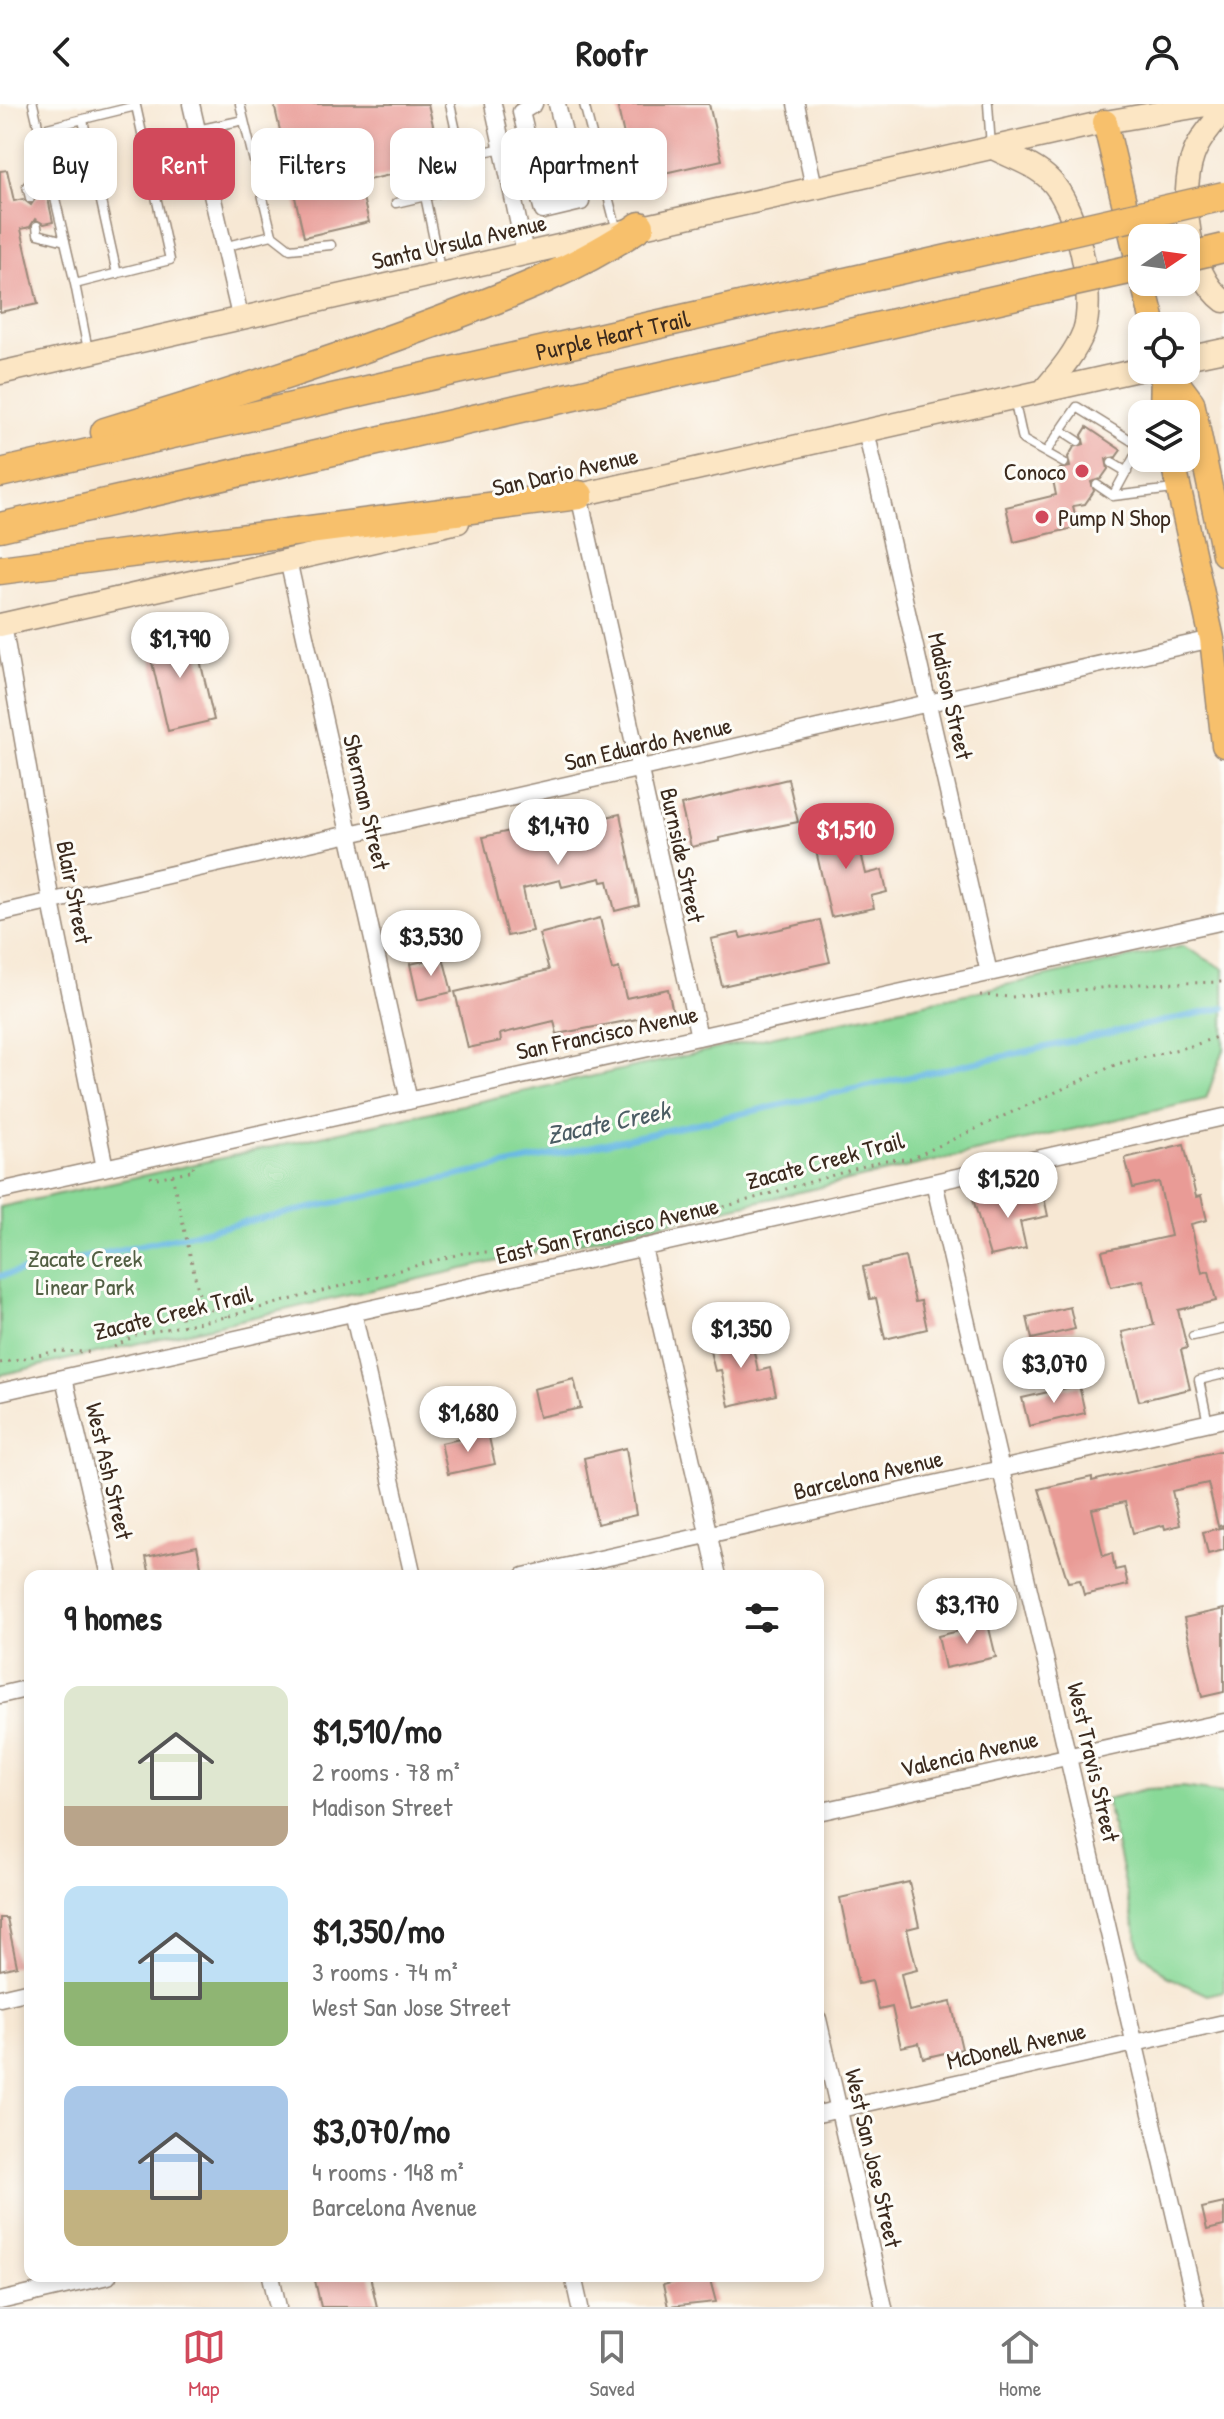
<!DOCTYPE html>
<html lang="en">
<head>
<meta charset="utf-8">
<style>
  :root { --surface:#fff; --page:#f6f6f6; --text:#222; --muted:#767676; --line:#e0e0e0; --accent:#d1495b }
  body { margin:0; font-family:"Patrick Hand",sans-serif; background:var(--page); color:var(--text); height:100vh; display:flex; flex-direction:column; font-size:30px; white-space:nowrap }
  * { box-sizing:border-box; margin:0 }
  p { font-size:26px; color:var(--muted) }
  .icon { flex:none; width:44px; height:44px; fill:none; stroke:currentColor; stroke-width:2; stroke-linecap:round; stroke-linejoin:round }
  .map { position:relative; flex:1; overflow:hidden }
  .sheet { position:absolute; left:24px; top:1466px; width:800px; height:712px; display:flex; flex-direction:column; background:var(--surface); border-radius:16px; box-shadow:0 4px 12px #0003 }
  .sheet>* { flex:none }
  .guide { position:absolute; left:24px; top:24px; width:800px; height:72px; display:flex; gap:16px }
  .needle { width:52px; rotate:77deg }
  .tools { position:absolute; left:1128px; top:120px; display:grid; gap:16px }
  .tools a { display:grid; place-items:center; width:72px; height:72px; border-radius:16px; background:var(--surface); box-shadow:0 4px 12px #0003; font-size:40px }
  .price { position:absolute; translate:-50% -68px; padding:0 18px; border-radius:28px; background:#fff; color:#222; font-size:26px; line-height:52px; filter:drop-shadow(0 2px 4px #0008) }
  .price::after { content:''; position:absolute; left:50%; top:48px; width:24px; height:18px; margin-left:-12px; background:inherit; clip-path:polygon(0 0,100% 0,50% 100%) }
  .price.current { background:var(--accent); color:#fff }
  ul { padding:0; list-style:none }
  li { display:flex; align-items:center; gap:24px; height:200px; padding:0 40px }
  li span { display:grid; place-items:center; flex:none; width:224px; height:160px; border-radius:16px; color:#555 }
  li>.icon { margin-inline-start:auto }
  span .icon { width:96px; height:96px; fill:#fffc; stroke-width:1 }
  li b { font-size:34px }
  h2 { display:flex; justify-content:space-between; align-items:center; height:96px; padding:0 40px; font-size:34px }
  .pill { padding:0 28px; border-radius:16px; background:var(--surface); box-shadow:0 4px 12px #0003; font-size:28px; line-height:72px }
  .pill.current { background:var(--accent); color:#fff }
  header { display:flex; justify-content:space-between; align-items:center; height:104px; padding:0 40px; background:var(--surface); font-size:36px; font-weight:700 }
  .dock { display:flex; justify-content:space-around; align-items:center; height:112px; border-top:2px solid var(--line); background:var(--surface); font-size:22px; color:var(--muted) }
  .dock a { display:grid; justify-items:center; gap:4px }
  .dock .current { color:var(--accent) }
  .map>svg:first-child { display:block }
  .green { fill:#89d998; stroke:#62825b; stroke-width:2 }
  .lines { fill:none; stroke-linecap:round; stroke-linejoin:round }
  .stream { stroke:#69b9e4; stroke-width:6 }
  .building { fill:#e99b96 }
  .lane-casing { stroke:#998979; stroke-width:11 }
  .street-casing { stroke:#998979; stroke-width:19 }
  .secondary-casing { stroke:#998979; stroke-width:25 }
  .primary-casing { stroke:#998979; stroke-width:27 }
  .highway-casing { stroke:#998979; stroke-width:31 }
  .path { stroke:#998979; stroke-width:3; stroke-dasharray:2 6; stroke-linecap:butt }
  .lane { stroke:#fff; stroke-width:8 }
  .street { stroke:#fff; stroke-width:16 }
  .secondary { stroke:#fce6c4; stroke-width:22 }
  .primary { stroke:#f7c06c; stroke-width:24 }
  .highway { stroke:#f7c06c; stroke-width:28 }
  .highway-bridge-casing { stroke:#998979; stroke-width:31; stroke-linecap:butt }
  .highway-bridge { stroke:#f7c06c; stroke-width:28 }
  .poi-dot { fill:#d1495b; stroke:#fdfcf7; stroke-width:3 }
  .labels { text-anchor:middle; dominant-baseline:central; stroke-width:6; stroke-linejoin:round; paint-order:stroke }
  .street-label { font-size:24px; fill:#3b2a1e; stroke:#fdfcf7 }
  .poi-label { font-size:24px; fill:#3b2a1e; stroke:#fdfcf7; text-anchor:end }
  .park-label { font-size:24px; fill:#525f43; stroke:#fdfcf7 }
  .water-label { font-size:26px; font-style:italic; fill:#4b5c63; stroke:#fdfcf7 }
</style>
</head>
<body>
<header><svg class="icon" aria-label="back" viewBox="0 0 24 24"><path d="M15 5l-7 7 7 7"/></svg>Roofr<svg class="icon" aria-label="person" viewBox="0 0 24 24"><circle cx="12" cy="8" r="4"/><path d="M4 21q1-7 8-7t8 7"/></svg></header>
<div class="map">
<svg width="1224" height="2203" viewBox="0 0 1224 2203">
  <rect width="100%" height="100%" fill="#fdfcf7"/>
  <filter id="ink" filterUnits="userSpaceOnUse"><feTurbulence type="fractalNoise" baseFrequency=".0125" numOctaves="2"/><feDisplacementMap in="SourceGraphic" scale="16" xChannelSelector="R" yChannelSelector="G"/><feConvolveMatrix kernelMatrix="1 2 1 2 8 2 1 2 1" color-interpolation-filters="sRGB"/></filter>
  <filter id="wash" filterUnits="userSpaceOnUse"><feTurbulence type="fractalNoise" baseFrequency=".006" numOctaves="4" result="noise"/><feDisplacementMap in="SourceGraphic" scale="32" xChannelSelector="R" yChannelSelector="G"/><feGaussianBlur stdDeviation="1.8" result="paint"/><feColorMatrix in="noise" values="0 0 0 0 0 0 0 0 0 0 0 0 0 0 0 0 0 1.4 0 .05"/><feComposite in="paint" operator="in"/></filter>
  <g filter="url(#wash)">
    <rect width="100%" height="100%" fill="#f7e8d4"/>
    <path class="green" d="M1183,842L1224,865V945L1206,995L0,1271V1103Z
      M1183,1683L1224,1689V1887L1207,1891L1167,1872L1140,1847L1106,1695L1146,1685Z"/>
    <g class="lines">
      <path class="stream" d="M0,1172L1224,904"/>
    </g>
    <g id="blocks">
      <path class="building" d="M274,0H428L442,59L359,78L369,118L304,133Z
        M617,0H709L722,56L660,70L663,84L637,89Z
        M550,51L554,70L535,74L530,56Z
        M7,66L14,97L23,95L31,101L37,92L47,90L53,118L44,120L35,115L30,123L21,125L38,200L0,208V67Z
        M1087,323L1121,346L1116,353L1106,355L1108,365L1101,375L1091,378L1094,387L1085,400L1073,402L1078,423L1014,438L1006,403L1056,391L1053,376L1060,365L1070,363L1068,353L1074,343L1084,340L1082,331Z
        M193,526L214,616L168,627L147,537Z
        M788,675L798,718L719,734V737L691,743L681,701Z
        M620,710L639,801L615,807L608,777L602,778L601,774L562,783L560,776L523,785L532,827L507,832L483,733L542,720L548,747L592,737L588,717Z
        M854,719L866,770L882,766L887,788L871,792L874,804L831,813L812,729Z
        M600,814L612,866L619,864L626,894L668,885L674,913L649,919L648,913L557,930L554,917L500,930L501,937L468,944L455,888L549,866L539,830Z
        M820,816L830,858L722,882L711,835L739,829L741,834Z
        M443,853L452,888L418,896L410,860Z
        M1184,1040L1196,1093L1201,1092L1207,1116L1191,1120L1202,1169L1209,1167L1216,1197L1178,1206L1187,1244L1181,1246L1190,1285L1139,1297L1122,1228L1154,1221L1143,1176L1111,1183L1102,1147L1171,1132L1159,1078L1133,1084L1125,1054Z
        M1043,1089L1048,1112L1020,1118L1026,1144L990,1152L973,1095L996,1090L998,1098Z
        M905,1153L915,1198L921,1197L927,1225L885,1235L876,1194L870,1195L863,1163Z
        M1070,1203L1075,1225L1032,1235L1027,1213Z
        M750,1229L758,1267L770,1264L776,1291L729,1302L721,1266L715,1267L708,1239Z
        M574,1275L581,1304L539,1313L533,1285Z
        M1079,1281L1085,1309L1029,1322L1022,1294Z
        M488,1329L495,1360L448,1370L441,1339Z
        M626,1344L636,1411L597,1420L584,1354Z
        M1224,1346V1421L1218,1422L1208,1379L1172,1387L1180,1421L1165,1425L1164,1421L1133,1429L1125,1398L1092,1405L1103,1452L1112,1449L1115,1466L1124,1464L1128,1481L1084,1491L1080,1476L1068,1478L1039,1385L1092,1373V1377Z
        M1224,1423V1446L1208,1450L1203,1428Z
        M197,1442L203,1472H150L146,1453Z
        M1224,1505V1588L1202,1593L1184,1514Z
        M988,1520L996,1553L945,1564L938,1532Z
        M909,1778L919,1822L907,1825L917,1866L901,1870L909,1907L951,1898L962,1945L923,1954L919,1939L901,1943L892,1903L879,1906L872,1877L858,1880L840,1794Z
        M0,1814H7L17,1862L0,1866Z
        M1224,2099V2122L1207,2126L1202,2104Z
        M314,2172H370L377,2203H321Z
        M699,2172H709L716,2198L668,2203L663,2181Z"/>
    </g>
  </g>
  <g filter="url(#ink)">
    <use href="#blocks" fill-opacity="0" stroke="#998979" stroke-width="2"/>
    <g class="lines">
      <defs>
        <path id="lane" d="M33,0L75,180L170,156L136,2L39,26
          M584,0L617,127
          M988,0L991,43
          M83,16L117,170
          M197,26L244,16
          M461,53L502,44
          M425,92L440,165
          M30,94L27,82L48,64
          M396,99L468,82L450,0
          M37,122L38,130L65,137
          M272,131L290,145L331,141
          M223,143L272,131L240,0
          M75,180L88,246
          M1014,295L1023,336L1064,359
          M1061,326L1078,337
          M1046,348L1077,303L1140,342L1113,392L1097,381
          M1112,359L1127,368
          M1113,392L1174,385
          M1193,1232L1224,1225
          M1208,1319L1199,1276L1224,1270"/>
        <path id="street" d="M191,0L240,212
          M493,0L525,149
          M534,0L521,8L530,45L558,38L567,78L537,85L543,107L581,98L557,0
          M796,0L814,83
          M866,327L989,869
          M579,391L699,933
          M288,456L409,997
          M3,520L51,798L105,1064
          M0,809L1212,535
          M934,1078L1196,2203
          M0,1087L1224,817
          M643,1143L718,1472
          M353,1208L413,1472
          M64,1274L110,1472
          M0,1288L1224,1013
          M524,1472L1224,1315
          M0,1591L30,1584
          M818,1708L1224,1618
          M0,1894L30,1887
          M818,1915L884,2203
          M818,2010L1224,1919
          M271,2172L278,2203
          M573,2172L580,2203
          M0,2197L108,2172"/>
        <path id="secondary" d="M1224,6C1213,20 1199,35 1193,52C1179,92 1188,171 1224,197
          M991,43C1010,53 1034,60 1050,76C1077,102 1096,191 1084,227C1075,250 1059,268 1043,287
          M1186,254L1224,246
          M0,269L1105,18L1212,0
          M566,394L1142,265
          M0,521L458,418"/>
        <path id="primary" d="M1105,18L1142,174
          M1143,178L1154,222
          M1168,266L1192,298L1224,450
          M1162,310L1163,266
          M1172,354L1212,535L1224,641"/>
        <g id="highway">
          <path d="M105,328C219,293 331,258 442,216C511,190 580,164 640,122"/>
          <path id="s1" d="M0,369L1036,135"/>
          <path d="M0,423L1047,184"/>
          <path d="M0,466L579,391"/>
        </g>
      </defs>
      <use href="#lane" class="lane-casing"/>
      <use href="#street" class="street-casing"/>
      <use href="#secondary" class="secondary-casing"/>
      <use href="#primary" class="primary-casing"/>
      <use href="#highway" class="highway-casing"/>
      <path class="path" d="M980,891L1011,893L1140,880L1224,878
        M172,1071L203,1208
        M151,1072L152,1075L194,1066L193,1062
        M693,1112L885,1056L910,1055L1117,960L1195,941L1224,930
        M184,1222L181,1212L225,1203L226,1213
        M114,1243L136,1231L226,1213L463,1149L508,1147L619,1129
        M0,1259L57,1247L91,1248"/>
      <use href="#lane" class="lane"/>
      <use href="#street" class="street"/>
      <use href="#secondary" class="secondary"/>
      <use href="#primary" class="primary"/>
      <use href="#highway" class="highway"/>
      <defs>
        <path id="highway-bridge" d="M1036,135L1224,92
          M1186,153L1224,144
          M1047,184L1142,163"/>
      </defs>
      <use href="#highway-bridge" class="highway-bridge-casing"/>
      <use href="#highway-bridge" class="highway-bridge"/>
    </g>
  </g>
  <g class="poi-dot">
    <circle cx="1082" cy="367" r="8"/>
    <circle cx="1042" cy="413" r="8"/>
  </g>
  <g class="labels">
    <g class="street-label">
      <text transform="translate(459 137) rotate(-13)">Santa Ursula Avenue</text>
      <text stroke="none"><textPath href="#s1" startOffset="628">Purple Heart Trail</textPath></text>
      <text transform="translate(565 367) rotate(-13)">San Dario Avenue</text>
      <text transform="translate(951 592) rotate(77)">Madison Street</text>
      <text transform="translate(648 639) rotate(-13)">San Eduardo Avenue</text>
      <text transform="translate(367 698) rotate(77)">Sherman Street</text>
      <text transform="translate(683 751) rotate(78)">Burnside Street</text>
      <text transform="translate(75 788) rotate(79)">Blair Street</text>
      <text transform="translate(607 928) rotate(-12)">San Francisco Avenue</text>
      <text transform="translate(825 1056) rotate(-15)">Zacate Creek Trail</text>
      <text transform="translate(607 1126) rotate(-13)">East San Francisco Avenue</text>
      <text transform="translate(173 1208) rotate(-14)">Zacate Creek Trail</text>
      <text transform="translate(110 1367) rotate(77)">West Ash Street</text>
      <text transform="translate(868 1370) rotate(-13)">Barcelona Avenue</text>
      <text transform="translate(969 1649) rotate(-13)">Valencia Avenue</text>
      <text transform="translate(1094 1658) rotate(77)">West Travis Street</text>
      <text transform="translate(1016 1941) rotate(-13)">McDonell Avenue</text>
      <text transform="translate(874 2054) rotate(77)">West San Jose Street</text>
    </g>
    <g class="poi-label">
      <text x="1066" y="367">Conoco</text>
      <text x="1058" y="413" text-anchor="start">Pump N Shop</text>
    </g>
    <g class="park-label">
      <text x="85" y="1154">Zacate Creek<tspan x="85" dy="28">Linear Park</tspan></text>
    </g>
    <g class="water-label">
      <text transform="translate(608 1018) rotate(-12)">Zacate Creek</text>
    </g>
  </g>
</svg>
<div class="tools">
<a><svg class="needle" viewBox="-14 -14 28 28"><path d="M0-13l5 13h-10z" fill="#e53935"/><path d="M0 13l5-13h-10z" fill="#767676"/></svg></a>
<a><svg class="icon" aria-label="locate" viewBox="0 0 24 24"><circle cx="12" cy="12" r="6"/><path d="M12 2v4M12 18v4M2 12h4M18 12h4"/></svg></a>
<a><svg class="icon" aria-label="layers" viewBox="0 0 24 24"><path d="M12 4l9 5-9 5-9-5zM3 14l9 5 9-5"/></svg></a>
</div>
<b class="price" style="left:180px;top:576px">$1,790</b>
<b class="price" style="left:558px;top:763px">$1,470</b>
<b class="price current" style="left:846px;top:767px">$1,510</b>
<b class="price" style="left:431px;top:874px">$3,530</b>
<b class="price" style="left:1008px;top:1116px">$1,520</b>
<b class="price" style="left:741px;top:1266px">$1,350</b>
<b class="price" style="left:1054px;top:1301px">$3,070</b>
<b class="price" style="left:468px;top:1350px">$1,680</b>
<b class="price" style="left:967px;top:1542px">$3,170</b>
<div class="guide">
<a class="pill">Buy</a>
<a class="pill current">Rent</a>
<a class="pill">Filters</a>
<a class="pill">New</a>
<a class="pill">Apartment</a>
</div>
<section class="sheet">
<h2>9 homes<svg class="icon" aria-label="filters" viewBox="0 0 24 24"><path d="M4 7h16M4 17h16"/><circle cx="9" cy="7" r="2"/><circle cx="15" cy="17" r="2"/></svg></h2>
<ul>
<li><span style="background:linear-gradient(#dfe7d0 75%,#b9a48a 0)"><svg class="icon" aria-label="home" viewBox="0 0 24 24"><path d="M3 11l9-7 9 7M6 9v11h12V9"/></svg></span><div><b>$1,510/mo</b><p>2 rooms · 78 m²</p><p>Madison Street</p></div></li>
<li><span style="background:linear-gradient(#bfe0f5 60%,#8fb573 0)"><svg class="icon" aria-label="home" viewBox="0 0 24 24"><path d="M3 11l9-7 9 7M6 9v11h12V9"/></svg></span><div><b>$1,350/mo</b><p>3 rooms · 74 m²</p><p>West San Jose Street</p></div></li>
<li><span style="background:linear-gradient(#a9c7e8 65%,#c2b280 0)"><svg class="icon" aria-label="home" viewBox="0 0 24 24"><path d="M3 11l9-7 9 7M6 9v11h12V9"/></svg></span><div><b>$3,070/mo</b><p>4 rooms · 148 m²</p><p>Barcelona Avenue</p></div></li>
</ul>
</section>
</div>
<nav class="dock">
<a class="current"><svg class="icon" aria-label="map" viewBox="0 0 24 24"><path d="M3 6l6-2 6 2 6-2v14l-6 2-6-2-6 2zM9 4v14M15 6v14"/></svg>Map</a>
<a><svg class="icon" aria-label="saved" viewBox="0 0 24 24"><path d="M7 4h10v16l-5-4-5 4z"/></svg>Saved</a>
<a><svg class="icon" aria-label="home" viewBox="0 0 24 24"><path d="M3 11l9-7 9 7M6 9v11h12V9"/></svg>Home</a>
</nav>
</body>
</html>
